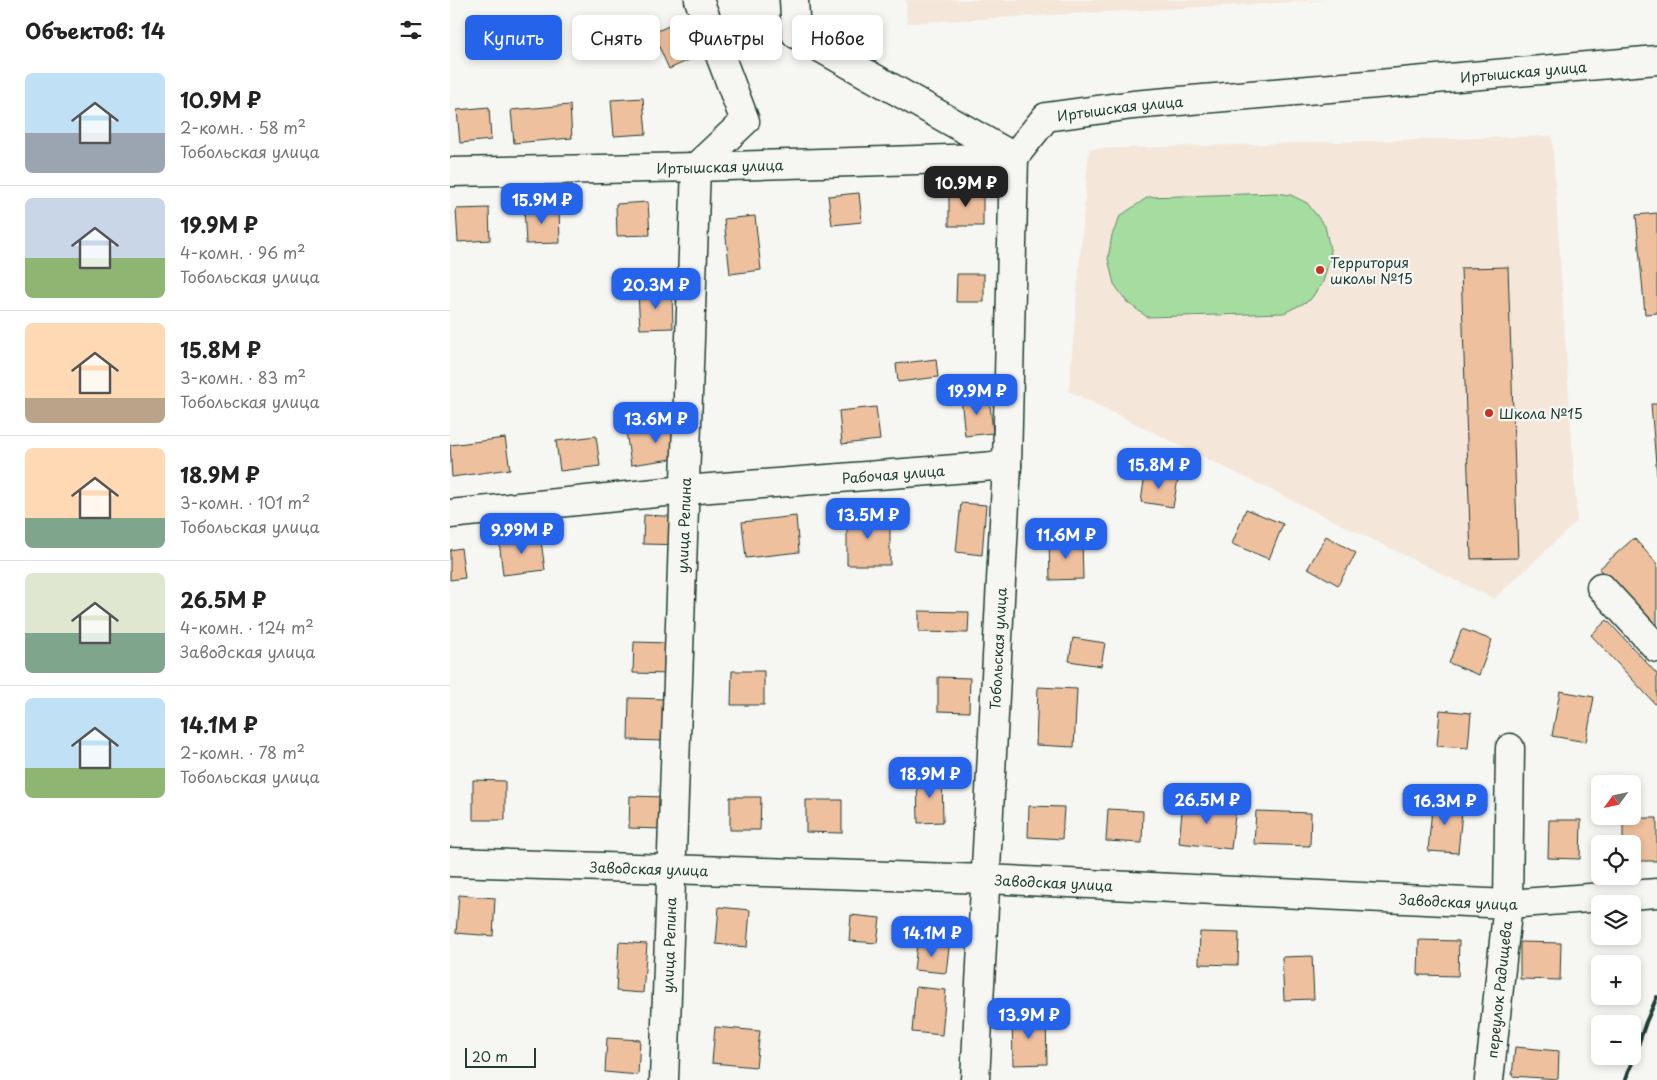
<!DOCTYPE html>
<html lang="ru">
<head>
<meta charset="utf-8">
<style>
  :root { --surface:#fff; --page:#f6f6f6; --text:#222; --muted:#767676; --line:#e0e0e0; --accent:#2563eb }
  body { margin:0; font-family:"Playpen Sans",sans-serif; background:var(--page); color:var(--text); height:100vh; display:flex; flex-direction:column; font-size:19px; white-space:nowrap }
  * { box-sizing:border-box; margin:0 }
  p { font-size:16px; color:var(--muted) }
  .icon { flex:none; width:28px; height:28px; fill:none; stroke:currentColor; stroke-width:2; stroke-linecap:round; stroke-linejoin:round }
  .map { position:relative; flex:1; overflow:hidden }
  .panel { display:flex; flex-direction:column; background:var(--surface); width:450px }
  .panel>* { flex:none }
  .banner { position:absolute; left:15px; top:15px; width:475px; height:45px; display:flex; gap:10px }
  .needle { width:32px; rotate:237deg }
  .tools { position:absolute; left:1141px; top:775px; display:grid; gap:10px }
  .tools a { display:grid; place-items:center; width:50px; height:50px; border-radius:8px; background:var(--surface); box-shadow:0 2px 8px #0003; font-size:25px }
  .scale { position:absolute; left:15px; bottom:12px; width:71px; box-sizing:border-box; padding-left:5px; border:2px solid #1f3d34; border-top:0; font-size:14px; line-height:18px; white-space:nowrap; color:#1f3d34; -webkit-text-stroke:4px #f6f6f2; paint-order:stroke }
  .price { position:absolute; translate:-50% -42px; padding:0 11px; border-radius:10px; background:var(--accent); color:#fff; font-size:16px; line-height:32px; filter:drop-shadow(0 1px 2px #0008) }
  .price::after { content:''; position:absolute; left:50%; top:30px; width:15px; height:11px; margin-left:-8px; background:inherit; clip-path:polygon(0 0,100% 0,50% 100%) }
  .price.current { background:#222; color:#fff }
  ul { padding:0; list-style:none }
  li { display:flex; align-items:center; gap:15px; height:125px; padding:0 25px }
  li+li { border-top:1px solid var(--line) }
  li span { display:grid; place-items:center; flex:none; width:140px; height:100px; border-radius:8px; color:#555 }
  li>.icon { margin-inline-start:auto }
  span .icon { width:60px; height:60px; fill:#fffc; stroke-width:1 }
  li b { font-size:21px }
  h2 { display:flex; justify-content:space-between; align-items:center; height:60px; padding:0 25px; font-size:21px }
  .pill { padding:0 18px; border-radius:8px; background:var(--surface); box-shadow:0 2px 8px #0003; font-size:18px; line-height:45px }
  .pill.current { background:var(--accent); color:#fff }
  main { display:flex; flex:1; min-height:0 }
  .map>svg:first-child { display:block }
  .built { fill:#f4e6d9 }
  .green { fill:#a5dca0; stroke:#628c6a }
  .building { fill:#eec09e; stroke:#1f3d34 }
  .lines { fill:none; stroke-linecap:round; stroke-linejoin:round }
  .minor-casing { stroke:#1f3d34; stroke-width:31 }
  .minor { stroke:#f6f6f2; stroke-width:28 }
  .rail { stroke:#1f3d34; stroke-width:4 }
  .poi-dot { fill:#c8321e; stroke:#f6f6f2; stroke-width:2 }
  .labels { text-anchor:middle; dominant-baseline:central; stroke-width:4.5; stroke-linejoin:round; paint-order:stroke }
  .street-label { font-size:14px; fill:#1f3d34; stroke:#f6f6f2 }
  .poi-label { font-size:14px; fill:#1f3d34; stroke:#f6f6f2; text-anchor:start }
</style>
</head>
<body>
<main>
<section class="panel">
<h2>Объектов: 14<svg class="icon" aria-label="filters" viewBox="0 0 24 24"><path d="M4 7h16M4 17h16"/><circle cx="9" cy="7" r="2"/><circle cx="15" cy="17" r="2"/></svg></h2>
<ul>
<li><span style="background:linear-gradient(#bfe0f5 60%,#9aa5b1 0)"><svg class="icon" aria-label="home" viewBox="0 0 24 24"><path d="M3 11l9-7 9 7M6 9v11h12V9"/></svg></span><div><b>10.9M ₽</b><p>2-комн. · 58 m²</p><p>Тобольская улица</p></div></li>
<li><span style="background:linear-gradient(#c9d6e8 60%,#8fb573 0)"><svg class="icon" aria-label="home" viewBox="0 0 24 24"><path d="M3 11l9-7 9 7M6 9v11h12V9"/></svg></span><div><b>19.9M ₽</b><p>4-комн. · 96 m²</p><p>Тобольская улица</p></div></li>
<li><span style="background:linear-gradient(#ffd9b3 75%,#b9a48a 0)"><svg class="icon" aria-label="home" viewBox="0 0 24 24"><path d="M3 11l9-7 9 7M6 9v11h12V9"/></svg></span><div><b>15.8M ₽</b><p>3-комн. · 83 m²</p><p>Тобольская улица</p></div></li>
<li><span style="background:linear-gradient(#ffd9b3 70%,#7fa58c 0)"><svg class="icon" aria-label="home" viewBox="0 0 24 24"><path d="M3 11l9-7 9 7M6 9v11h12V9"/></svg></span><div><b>18.9M ₽</b><p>3-комн. · 101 m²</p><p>Тобольская улица</p></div></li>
<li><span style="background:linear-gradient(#dfe7d0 60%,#7fa58c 0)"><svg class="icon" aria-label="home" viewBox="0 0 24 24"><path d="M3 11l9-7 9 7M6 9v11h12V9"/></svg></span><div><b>26.5M ₽</b><p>4-комн. · 124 m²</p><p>Заводская улица</p></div></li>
<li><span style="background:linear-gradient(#bfe0f5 70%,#8fb573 0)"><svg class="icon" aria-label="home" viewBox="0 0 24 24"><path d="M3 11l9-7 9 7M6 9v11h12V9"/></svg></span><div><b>14.1M ₽</b><p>2-комн. · 78 m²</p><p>Тобольская улица</p></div></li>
</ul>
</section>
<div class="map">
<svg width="1207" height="1080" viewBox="0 0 1207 1080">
  <rect width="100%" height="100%" fill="#f6f6f2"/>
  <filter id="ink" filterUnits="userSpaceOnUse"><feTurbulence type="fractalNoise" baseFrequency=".02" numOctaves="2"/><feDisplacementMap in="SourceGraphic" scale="10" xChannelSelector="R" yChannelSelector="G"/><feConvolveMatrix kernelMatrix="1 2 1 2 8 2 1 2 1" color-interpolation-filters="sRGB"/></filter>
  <g filter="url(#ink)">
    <path class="built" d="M456,0H876L457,23Z
      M1102,136L1127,521L1044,599L619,391L639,149Z"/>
    <path class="green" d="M827,193L841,195L857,203L875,226L881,254L873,282L860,300L834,313L697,317L677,302L664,284L658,259L662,235L670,216L698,197Z"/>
    <path class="building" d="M243,15L259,51L219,69L203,33Z
      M193,98L196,134L164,136L161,100Z
      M120,105L122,138L64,143L61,110Z
      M39,107L41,140L10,143L7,110Z
      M499,189H533V226H499Z
      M409,193L412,222L382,225L378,196Z
      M198,202L200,235L167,236L166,204Z
      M109,206L110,243L76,244L74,207Z
      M39,208L40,240L8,242L6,209Z
      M1207,213V313L1195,314L1186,215Z
      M305,216L311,270L280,274L274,219Z
      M1058,267L1068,558L1021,559L1011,268Z
      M507,274H534V302H506Z
      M222,291L223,328L190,329L188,293Z
      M486,359L488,377L448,382L446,364Z
      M539,395L543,433L515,436L511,398Z
      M1201,404H1207V476Z
      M426,407L430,440L392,444L389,411Z
      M232,424L236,457L181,465L176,431Z
      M146,436L150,466L110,471L106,441Z
      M55,438L60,469L2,477L0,445Z
      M695,474L728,479L723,507L691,502Z
      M511,503L536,505L532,555L506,552Z
      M796,509L833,524L819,559L782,544Z
      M397,514H440V565H397Z
      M194,515L234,517V545L193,544Z
      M346,516L349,552L296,558L292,522Z
      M90,534L95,570L53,575L49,540Z
      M876,536L906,553L888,585L858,568Z
      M1184,538L1207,564V634L1149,569Z
      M632,539L633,579L600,580L599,540Z
      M11,548L15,578L0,580V550Z
      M469,611L519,612L518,633L469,632Z
      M1157,620L1207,674V706L1141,635Z
      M1012,629L1042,640L1029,675L999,663Z
      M623,638L655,643L651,666L619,661Z
      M184,642L219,643V674L183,673Z
      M282,671H314V705H281Z
      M488,677L520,678L519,712L488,711Z
      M588,687L627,689L624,747L586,745Z
      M1110,691L1144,697L1136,742L1102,736Z
      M179,698L216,699L215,741L178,740Z
      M990,710L1021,713L1018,748L987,746Z
      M492,775L493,822L468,823L467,776Z
      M23,780L55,781V820H23Z
      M180,796L214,797V829L179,828Z
      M280,797H311L310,830H280Z
      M983,798L1013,801L1008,853L978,851Z
      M356,800H392V833L356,832Z
      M733,801L786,807L781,849L729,843Z
      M579,806L614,807L612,839L578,837Z
      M658,809L693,811L692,843L656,841Z
      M806,811L861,813L860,846L804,844Z
      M1173,818H1207V861H1182V844H1173Z
      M1099,820H1131L1130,859L1098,858Z
      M9,895L45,898L43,936L6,933Z
      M269,907L300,910L297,947L266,944Z
      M401,915L430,918L427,943L399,941Z
      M750,932L789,933L788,965L749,964Z
      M969,940L1009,941L1008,976L968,975Z
      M169,942L197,944L193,993L166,991Z
      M1070,942L1111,943L1110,980L1070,979Z
      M467,944L499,947L496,973L464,970Z
      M862,956L864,999L834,1000L832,957Z
      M466,987L496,990L492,1035L462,1032Z
      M562,1015H596L597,1064L563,1065Z
      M265,1027L310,1031L306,1067L262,1063Z
      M157,1038L190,1040L188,1075L155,1072Z
      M1065,1047L1109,1051L1108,1079L1062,1076Z"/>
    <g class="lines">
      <defs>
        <g id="minor">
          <path d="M344,0L346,34L564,157"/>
          <path id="s1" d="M0,172L246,167L564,157L596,117L683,105L1207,60"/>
          <path id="s2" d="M0,514L235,490L557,465"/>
          <path d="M1151,587L1207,648"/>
          <path id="s3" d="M0,862L536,879L1058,904L1207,893"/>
          <path id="s4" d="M214,1080L246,167L295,121L249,0"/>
          <path id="s5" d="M525,1080L557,465L564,157"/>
          <path id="s6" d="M1039,1080L1058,904L1060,748"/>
        </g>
      </defs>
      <use href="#minor" class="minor-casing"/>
      <use href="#minor" class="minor"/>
      <path class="rail" d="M1176,1080L1196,1022L1207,997"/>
    </g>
  </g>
  <g class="poi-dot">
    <circle cx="870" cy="270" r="5"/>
    <circle cx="1039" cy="413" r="5"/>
  </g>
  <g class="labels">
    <g class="street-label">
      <text stroke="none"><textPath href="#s1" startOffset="1095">Иртышская улица</textPath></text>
      <text stroke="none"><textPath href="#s1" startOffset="690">Иртышская улица</textPath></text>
      <text stroke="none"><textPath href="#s1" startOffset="270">Иртышская улица</textPath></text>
      <text stroke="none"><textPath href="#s2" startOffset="445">Рабочая улица</textPath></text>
      <text stroke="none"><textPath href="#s4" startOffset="555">улица Репина</textPath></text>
      <text stroke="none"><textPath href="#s5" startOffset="432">Тобольская улица</textPath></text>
      <text stroke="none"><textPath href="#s3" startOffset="199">Заводская улица</textPath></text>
      <text stroke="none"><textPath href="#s3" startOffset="604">Заводская улица</textPath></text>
      <text stroke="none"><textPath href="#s3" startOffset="1009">Заводская улица</textPath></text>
      <text stroke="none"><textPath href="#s4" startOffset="135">улица Репина</textPath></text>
      <text stroke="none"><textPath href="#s6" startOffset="91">переулок Радищева</textPath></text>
    </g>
    <g class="poi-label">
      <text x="880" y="262">Территория<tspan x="880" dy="16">школы №15</tspan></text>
      <text x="1049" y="413">Школа №15</text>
    </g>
  </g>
</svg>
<div class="tools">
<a><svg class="needle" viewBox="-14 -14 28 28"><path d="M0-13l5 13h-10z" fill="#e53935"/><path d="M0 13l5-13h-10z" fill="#767676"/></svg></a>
<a><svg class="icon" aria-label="locate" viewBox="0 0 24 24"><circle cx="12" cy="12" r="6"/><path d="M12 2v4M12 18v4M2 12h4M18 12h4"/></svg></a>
<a><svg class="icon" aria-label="layers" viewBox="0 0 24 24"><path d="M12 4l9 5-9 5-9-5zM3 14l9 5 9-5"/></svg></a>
<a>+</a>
<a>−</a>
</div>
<div class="scale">20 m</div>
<b class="price current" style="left:516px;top:208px">10.9M ₽</b>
<b class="price" style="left:92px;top:225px">15.9M ₽</b>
<b class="price" style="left:206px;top:310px">20.3M ₽</b>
<b class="price" style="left:527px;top:416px">19.9M ₽</b>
<b class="price" style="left:206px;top:444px">13.6M ₽</b>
<b class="price" style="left:709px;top:490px">15.8M ₽</b>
<b class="price" style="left:418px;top:540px">13.5M ₽</b>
<b class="price" style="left:72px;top:555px">9.99M ₽</b>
<b class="price" style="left:616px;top:560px">11.6M ₽</b>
<b class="price" style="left:480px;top:799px">18.9M ₽</b>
<b class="price" style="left:757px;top:825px">26.5M ₽</b>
<b class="price" style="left:995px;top:826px">16.3M ₽</b>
<b class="price" style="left:482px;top:958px">14.1M ₽</b>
<b class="price" style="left:579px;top:1040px">13.9M ₽</b>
<div class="banner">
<a class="pill current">Купить</a>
<a class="pill">Снять</a>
<a class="pill">Фильтры</a>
<a class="pill">Новое</a>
</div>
</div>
</main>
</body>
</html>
